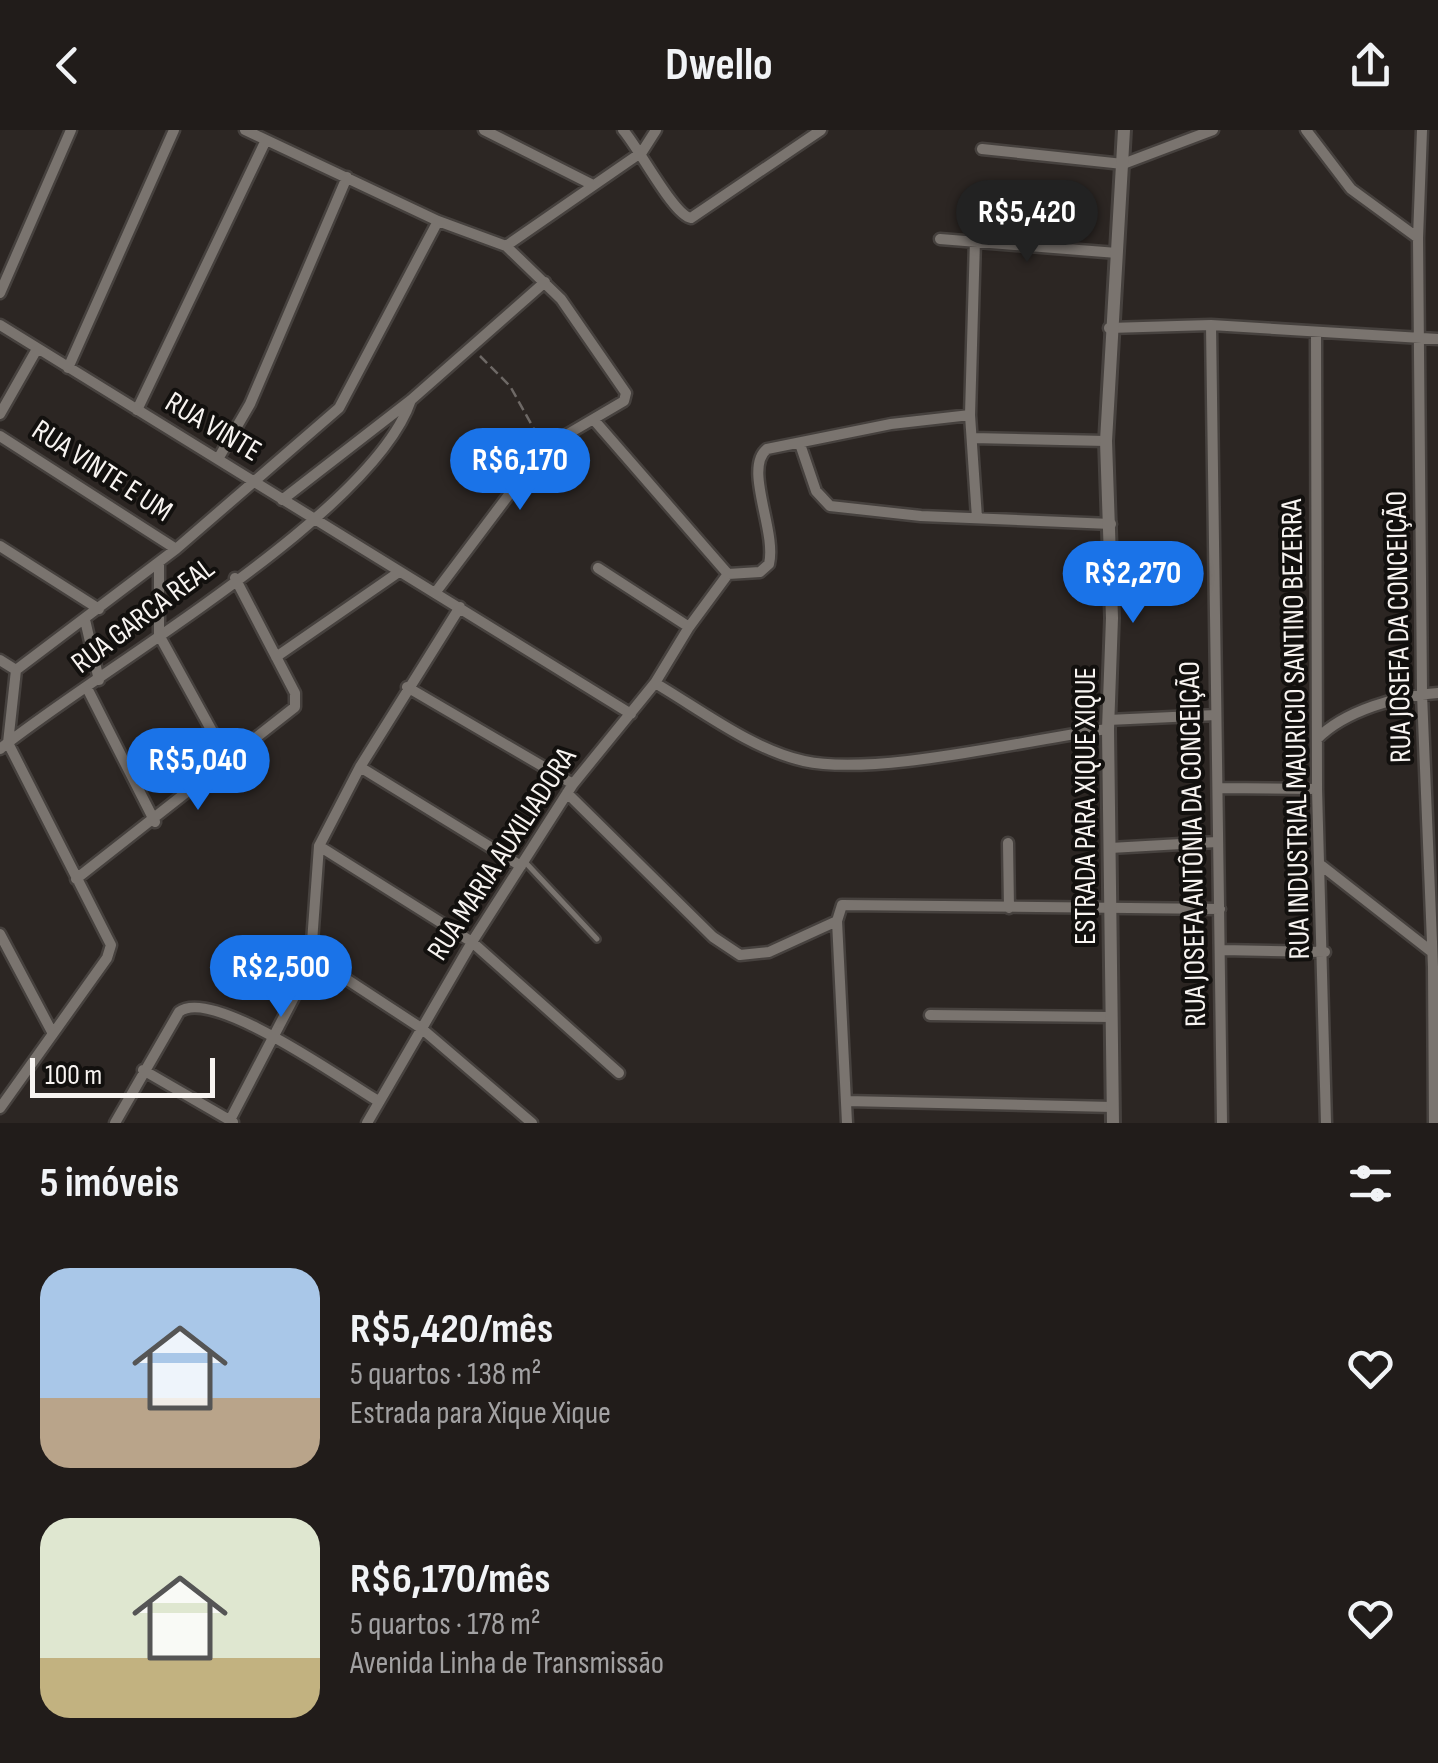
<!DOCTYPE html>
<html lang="pt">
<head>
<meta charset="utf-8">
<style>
  :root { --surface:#211c1a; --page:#292523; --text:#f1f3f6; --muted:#a2a1a2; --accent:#1a73e8 }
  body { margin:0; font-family:"Sofia Sans Condensed",sans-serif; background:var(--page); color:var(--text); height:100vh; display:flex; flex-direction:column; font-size:38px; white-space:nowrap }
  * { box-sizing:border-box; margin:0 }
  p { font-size:32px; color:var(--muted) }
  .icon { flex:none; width:55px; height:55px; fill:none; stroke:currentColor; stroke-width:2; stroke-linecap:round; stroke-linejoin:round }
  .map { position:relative; height:993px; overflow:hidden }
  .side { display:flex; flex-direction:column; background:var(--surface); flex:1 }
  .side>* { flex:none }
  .scale { position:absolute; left:30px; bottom:25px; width:185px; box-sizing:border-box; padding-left:10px; border:5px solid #f8f4f1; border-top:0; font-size:28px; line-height:35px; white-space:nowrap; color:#f8f4f1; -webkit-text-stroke:8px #12100e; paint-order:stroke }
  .price { position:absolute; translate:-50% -85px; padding:0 22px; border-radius:35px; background:var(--accent); color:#fff; font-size:32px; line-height:65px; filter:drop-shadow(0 2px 5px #0008) }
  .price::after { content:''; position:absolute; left:50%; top:60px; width:30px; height:22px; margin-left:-15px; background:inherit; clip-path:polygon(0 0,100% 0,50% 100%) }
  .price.current { background:#222; color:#fff }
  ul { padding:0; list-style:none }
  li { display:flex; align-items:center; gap:30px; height:250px; padding:0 40px }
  li span { display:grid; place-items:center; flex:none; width:280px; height:200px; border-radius:30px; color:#555 }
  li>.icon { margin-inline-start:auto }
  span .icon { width:120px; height:120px; fill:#fffc; stroke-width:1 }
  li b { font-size:42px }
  h2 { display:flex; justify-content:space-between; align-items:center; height:120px; padding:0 40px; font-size:42px }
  header { display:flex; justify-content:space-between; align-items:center; height:130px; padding:0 40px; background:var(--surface); font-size:45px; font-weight:700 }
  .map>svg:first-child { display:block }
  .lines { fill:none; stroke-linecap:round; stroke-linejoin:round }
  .service-casing { stroke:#46413e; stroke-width:10 }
  .minor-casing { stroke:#46413e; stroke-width:15 }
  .tertiary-casing { stroke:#46413e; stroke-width:18 }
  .path { stroke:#6e6966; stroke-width:2.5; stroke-dasharray:10 5; stroke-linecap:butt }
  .service { stroke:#7a746f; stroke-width:5 }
  .minor { stroke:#7a746f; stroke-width:10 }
  .tertiary { stroke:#7a746f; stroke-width:12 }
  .labels { text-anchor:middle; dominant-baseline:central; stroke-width:8; stroke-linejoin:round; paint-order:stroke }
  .street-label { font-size:30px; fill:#f8f4f1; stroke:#12100e }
</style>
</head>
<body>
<header><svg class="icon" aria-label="back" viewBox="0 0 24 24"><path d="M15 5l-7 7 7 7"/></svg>Dwello<svg class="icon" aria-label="share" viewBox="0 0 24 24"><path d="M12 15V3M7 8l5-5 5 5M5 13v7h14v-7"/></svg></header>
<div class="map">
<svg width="1438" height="993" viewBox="0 0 1438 993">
  <rect width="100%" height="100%" fill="#2c2623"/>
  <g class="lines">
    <defs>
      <path id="service" d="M526,733L597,809"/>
      <path id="minor" d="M245,0L438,91L506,116L561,169L626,263L624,271L544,318L435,463
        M484,0L591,54
        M623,0C639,18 674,86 691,88L821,0
        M1306,0L1351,59L1418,108
        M1422,0L1418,108L1422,564L1433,837L1434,993
        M982,19L1123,34L1213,0
        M940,109L1117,123
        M975,110L970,285L977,388
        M506,116L642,22L656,0
        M0,163L71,0
        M0,195L631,584
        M1211,195L1222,993
        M1109,198L1211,195L1438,209
        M1316,204L1317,659L1326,993
        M68,238L174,0
        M137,280L266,10
        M0,284L37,219
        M594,290L728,444
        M0,306L176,419
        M972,308L1106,311
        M800,314L816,361L830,376L921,386L1111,394
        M218,329L250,274L347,47
        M282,370L411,270L545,152
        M0,416L99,479
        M159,432V505L229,632
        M598,438L689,497
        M728,444L760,442L769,434C777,401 743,338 767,319L891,294L970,285
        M85,490L99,550
        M276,527L399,442
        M0,530L16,540
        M16,540L176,419L339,278L438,91
        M655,553C701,580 751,619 804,631C877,647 1029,609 1108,599
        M407,557L573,654
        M87,558L155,692
        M1108,590L1216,585
        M1317,609C1344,581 1399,565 1438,563
        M8,613L16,540
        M0,619C99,539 373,384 411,270
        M360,637L521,736
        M1218,658L1317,659
        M567,663L713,807L740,825L769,822L837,791
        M1008,713L1009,778
        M319,716L472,812L619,943
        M1110,718L1217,712
        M1322,736L1432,822
        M76,749L295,577V563L235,448
        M0,804L52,902
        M1222,820L1325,822
        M311,826L421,898L532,993
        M930,885L1112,887
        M143,940L233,992
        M846,971L1113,977
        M0,978L107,828L111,815L8,613
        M230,990L304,848L311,826L319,716L360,637L460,477
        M115,993L179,882C212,856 344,951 378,971
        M367,993L472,812L573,654L655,553L689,497L728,444
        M847,993L837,791L842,775L1220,779"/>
      <path id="tertiary" d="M1113,993L1108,599L1112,488L1106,311L1124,0"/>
    </defs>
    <use href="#service" class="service-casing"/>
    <use href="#minor" class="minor-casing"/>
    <use href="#tertiary" class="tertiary-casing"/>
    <path class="path" d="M480,226L510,256L539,308"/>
    <use href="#service" class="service"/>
    <use href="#minor" class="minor"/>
    <use href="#tertiary" class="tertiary"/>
  </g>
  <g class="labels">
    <g class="street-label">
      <text transform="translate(213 297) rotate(31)">RUA VINTE</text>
      <text transform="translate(102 341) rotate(33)">RUA VINTE E UM</text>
      <text transform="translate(143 486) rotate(-37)">RUA GARCA REAL</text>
      <text transform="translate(1399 497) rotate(-91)">RUA JOSEFA DA CONCEIÇÃO</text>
      <text transform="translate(1296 599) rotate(-91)">RUA INDUSTRIAL MAURICIO SANTINO BEZERRA</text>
      <text transform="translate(1086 676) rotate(-90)">ESTRADA PARA XIQUE XIQUE</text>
      <text transform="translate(1193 714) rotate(-91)">RUA JOSEFA ANTÔNIA DA CONCEIÇÃO</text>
      <text transform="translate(502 724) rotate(-57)">RUA MARIA AUXILIADORA</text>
    </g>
  </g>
</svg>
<div class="scale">100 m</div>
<b class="price current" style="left:1027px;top:135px">R$5,420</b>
<b class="price" style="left:520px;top:383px">R$6,170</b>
<b class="price" style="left:1133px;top:496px">R$2,270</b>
<b class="price" style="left:198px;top:683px">R$5,040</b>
<b class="price" style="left:281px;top:890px">R$2,500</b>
</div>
<section class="side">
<h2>5 imóveis<svg class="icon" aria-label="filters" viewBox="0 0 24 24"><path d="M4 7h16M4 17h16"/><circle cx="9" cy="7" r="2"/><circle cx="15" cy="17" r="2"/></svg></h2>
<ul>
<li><span style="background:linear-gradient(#a9c7e8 65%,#b9a48a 0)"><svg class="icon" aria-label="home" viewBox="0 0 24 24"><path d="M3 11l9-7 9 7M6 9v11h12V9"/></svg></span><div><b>R$5,420/mês</b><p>5 quartos · 138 m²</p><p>Estrada para Xique Xique</p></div><svg class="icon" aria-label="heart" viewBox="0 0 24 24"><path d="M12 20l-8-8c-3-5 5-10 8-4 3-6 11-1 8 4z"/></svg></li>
<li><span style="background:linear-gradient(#dfe7d0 70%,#c2b280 0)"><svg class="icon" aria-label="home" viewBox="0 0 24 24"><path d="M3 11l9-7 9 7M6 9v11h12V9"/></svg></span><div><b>R$6,170/mês</b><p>5 quartos · 178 m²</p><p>Avenida Linha de Transmissão</p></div><svg class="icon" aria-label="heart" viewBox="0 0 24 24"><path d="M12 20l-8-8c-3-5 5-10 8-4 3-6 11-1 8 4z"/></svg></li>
</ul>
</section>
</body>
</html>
